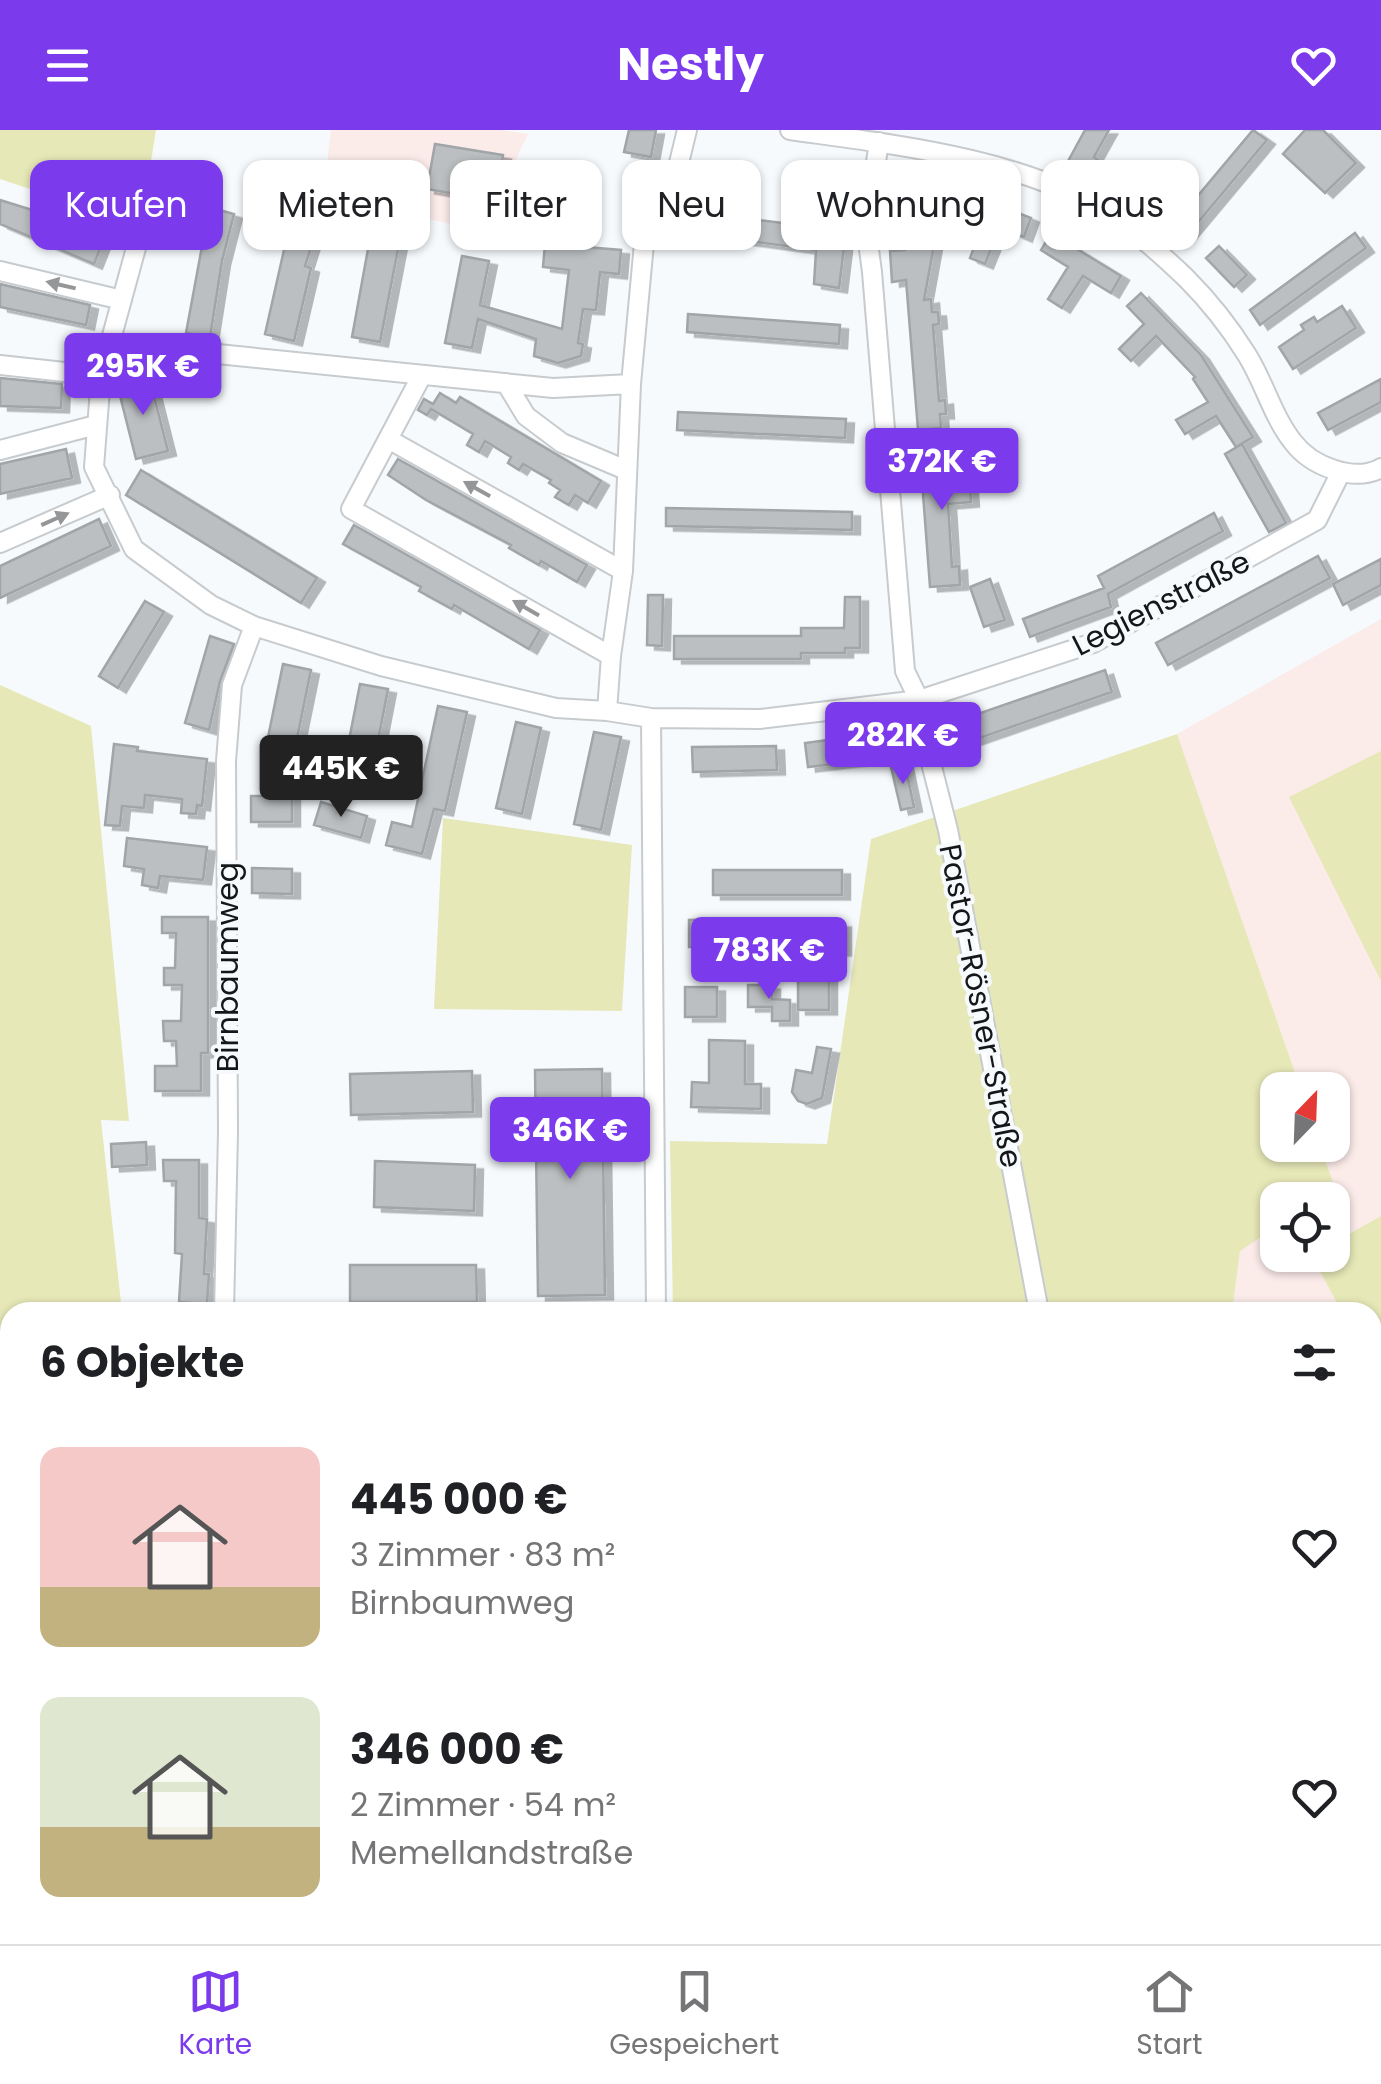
<!DOCTYPE html>
<html lang="de">
<head>
<meta charset="utf-8">
<style>
  :root { --surface:#fff; --page:#f6f6f6; --text:#202124; --muted:#757577; --line:#e0e0e0; --accent:#7c3aed }
  body { margin:0; font-family:Poppins,sans-serif; background:var(--page); color:var(--text); height:100vh; display:flex; flex-direction:column; font-size:38px; white-space:nowrap }
  * { box-sizing:border-box; margin:0 }
  p { font-size:32px; color:var(--muted) }
  .icon { flex:none; width:55px; height:55px; fill:none; stroke:currentColor; stroke-width:2; stroke-linecap:round; stroke-linejoin:round }
  .map { position:relative; flex:1; overflow:hidden }
  .side { position:absolute; left:0px; top:1172px; width:1382px; height:642px; display:flex; flex-direction:column; background:var(--surface); border-radius:30px 30px 0 0; box-shadow:0 2px 8px #0004 }
  .side>* { flex:none }
  .hud { position:absolute; left:30px; top:30px; width:1322px; height:90px; display:flex; gap:20px }
  .needle { width:65px; rotate:23deg }
  .fabs { position:absolute; left:1260px; top:942px; display:grid; gap:20px }
  .fabs a { display:grid; place-items:center; width:90px; height:90px; border-radius:20px; background:var(--surface); box-shadow:0 2px 8px #0004; font-size:50px }
  .price { position:absolute; translate:-50% -85px; padding:0 22px; border-radius:10px; background:var(--accent); color:#fff; font-size:32px; line-height:65px; filter:drop-shadow(0 2px 5px #0008) }
  .price::after { content:''; position:absolute; left:50%; top:60px; width:30px; height:22px; margin-left:-15px; background:inherit; clip-path:polygon(0 0,100% 0,50% 100%) }
  .price.on { background:#222; color:#fff }
  ul { padding:0; list-style:none }
  li { display:flex; align-items:center; gap:30px; height:250px; padding:0 40px }
  li span { display:grid; place-items:center; flex:none; width:280px; height:200px; border-radius:20px; color:#555 }
  li>.icon { margin-inline-start:auto }
  span .icon { width:120px; height:120px; fill:#fffc; stroke-width:1 }
  li b { font-size:42px }
  h2 { display:flex; justify-content:space-between; align-items:center; height:120px; padding:0 40px; font-size:42px }
  .pill { padding:0 35px; border-radius:20px; background:var(--surface); box-shadow:0 2px 8px #0004; font-size:35px; line-height:90px }
  .pill.on { background:var(--accent); color:#fff }
  header { display:flex; justify-content:space-between; align-items:center; height:130px; padding:0 40px; background:var(--accent); color:#fff; font-size:45px; font-weight:700 }
  .tab-bar { display:flex; justify-content:space-around; align-items:center; height:140px; border-top:2px solid var(--line); background:var(--surface); font-size:28px; color:var(--muted) }
  .tab-bar a { display:grid; justify-items:center; gap:5px }
  .tab-bar .on { color:var(--accent) }
  .map>svg:first-child { display:block }
  .education { fill:#fbebe9 }
  .green { fill:#e6e8b7 }
  .building { fill:#bbbfc1; stroke:#a1a5a8; stroke-width:2.5; filter:url(#shadow) }
  .lines { fill:none; stroke-linecap:round; stroke-linejoin:round }
  .minor-casing { stroke:#c7cbce; stroke-width:22 }
  .major-casing { stroke:#d5d5d5; stroke-width:28 }
  .minor { stroke:#fff; stroke-width:18 }
  .major { stroke:#d6bc9a; stroke-width:22 }
  .oneway { fill:#959697 }
  .labels { text-anchor:middle; dominant-baseline:central; stroke-width:8; stroke-linejoin:round; paint-order:stroke }
  .street-label { font-size:30px; fill:#141617; stroke:#f6fafd }
</style>
</head>
<body>
<header><svg class="icon" aria-label="menu" viewBox="0 0 24 24"><path d="M4 6h16M4 12h16M4 18h16"/></svg>Nestly<svg class="icon" aria-label="heart" viewBox="0 0 24 24"><path d="M12 20l-8-8c-3-5 5-10 8-4 3-6 11-1 8 4z"/></svg></header>
<div class="map">
<svg width="1381" height="1814" viewBox="0 0 1381 1814">
  <defs>
    <filter id="shadow"><feDropShadow dx="8" dy="4.5" stdDeviation="0" flood-color="#0004"/></filter>
  </defs>
  <rect width="100%" height="100%" fill="#f6fafd"/>
  <path class="education" d="M331,0H502L528,4L514,33L509,72L487,101L323,68Z
    M1381,489V1086L1333,1113L1332,1070H1316L1335,1058L1320,1015H1332V960H1301L1177,604Z
    M1277,1096L1278,1125H1311L1342,1182H1232L1240,1120Z
    M1372,1239L1381,1255V1559L1373,1564Z"/>
  <path class="green" d="M0,0H156L147,56L117,73L95,81L0,49Z
    M0,555L91,596L129,991L101,990L122,1182H10V1305L0,1304Z
    M1177,604L1301,960H1278V1015H1320L1335,1058L1316,1070H1278L1277,1096L1240,1121L1232,1182H673L670,1011L827,1014L871,709Z
    M1381,621V851L1289,667Z
    M443,688L632,715L622,881L434,879Z
    M1381,1086V1255L1373,1239L1372,1182H1342L1311,1125H1332L1333,1113Z"/>
  <path class="building" d="M629,0H656L651,27L624,22Z
    M1085,0H1109L1094,27L1115,43L1120,37L1135,48L1131,52L1180,87L1253,0L1267,10L1185,108L1156,85L1153,89L1067,33Z
    M1305,0H1323L1356,33L1325,63L1283,24Z
    M435,14L503,25L496,71L427,59Z
    M551,44L580,47L574,116L621,120L619,144L600,142L596,180L583,179L578,213L583,214L581,226L558,233L534,226L536,209L478,189L472,218L445,213L462,126L489,131L480,175L562,199L569,140L543,137Z
    M918,45L945,50V54L1031,88L1024,107L1000,97L985,134L970,128L984,91L937,72L930,115H934L924,170L931,169L932,182H938L939,194L933,195L939,271L945,270L946,284H940L941,298L918,300L906,150L892,152L890,121L905,120Z
    M0,70L45,84L104,109L94,134L0,94Z
    M209,77L234,84L222,131L210,207L186,203L203,111L200,110Z
    M679,80L846,101L839,158L814,154L816,120L676,101Z
    M291,89L317,98L305,136L311,138L294,211L265,204Z
    M1051,103L1121,146L1111,163L1083,146L1062,178L1048,169L1068,137L1041,120Z
    M1355,103L1366,118L1260,195L1250,180Z
    M370,108L399,114L380,212L352,207Z
    M1219,116L1247,145L1234,157L1206,128Z
    M0,154L90,175L86,195L0,177Z
    M1141,163L1201,225L1253,307L1236,317L1216,286L1185,304L1176,290L1208,272L1193,249L1195,247L1156,206L1131,231L1119,219L1144,194L1127,176Z
    M1342,176L1356,198L1293,239L1279,217L1304,200L1301,195L1314,187L1317,192Z
    M688,184L840,195L839,214L687,202Z
    M149,246L168,321L136,329L117,254Z
    M0,248L62,254L61,278L0,276Z
    M1381,249V272L1328,300L1318,283Z
    M440,263L456,273L460,267L601,351L588,373L575,365L569,375L555,367L560,360L549,353L551,350L523,334L519,340L508,333L511,327L485,311L479,322L467,315L473,304L431,279L427,285L418,280L424,269L433,274Z
    M678,282L846,289L845,308L677,300Z
    M1242,314L1286,393L1269,402L1225,324Z
    M66,319L72,348L0,364V334Z
    M944,323L945,334L968,332L971,372L948,374L952,437L959,436L960,455L930,457L920,324Z
    M398,329L587,435L577,452L541,431L539,435L509,418L511,415L426,370L388,345Z
    M141,340L317,448L301,473L126,365Z
    M666,378L852,382V400L666,396Z
    M1214,383L1223,401L1108,464L1111,477L1030,507L1023,489L1104,458L1098,446Z
    M99,389L111,416L0,468V436Z
    M354,395L540,500L529,519L454,475L452,479L419,461L421,457L343,414Z
    M1318,426L1330,448L1168,535L1156,513Z
    M1381,429V455L1343,475L1333,454Z
    M990,449L1005,490L984,497L970,457Z
    M648,465H663L662,516L647,515Z
    M845,467H860V518H845V523H801V529H674V506H801V498H844Z
    M145,471L164,482L118,558L99,546Z
    M210,506L234,514L220,551L209,600L185,593Z
    M283,534L311,540L293,628L265,622Z
    M1105,540L1112,562L974,610L966,588Z
    M360,554L388,559L370,652L342,646Z
    M438,576L467,582L445,681L434,679L422,724L386,715L392,692L412,697Z
    M516,592L541,598L522,684L496,678Z
    M594,602L621,607L601,700L574,694Z
    M887,602L891,627L808,637L805,613Z
    M114,614L138,617L137,621L207,629L202,676L197,675L196,684L181,683L182,669L145,665L144,678L122,676L120,696L105,695Z
    M776,616L777,640L693,642L692,617Z
    M905,634L914,677L901,680L891,637Z
    M251,666H292V692H251Z
    M321,672L367,686L361,708L314,695Z
    M127,708L207,717L203,750L160,746L158,758L142,755L144,739L124,736Z
    M252,738L292,739V764L252,763Z
    M713,740H842V765H713Z
    M162,787H208V923H201V961H155V936H177L176,911H164L163,891H181L182,855H164V838H175L176,803H162Z
    M719,789V816L689,817V790Z
    M750,791H780V807H770V825H750Z
    M816,793H843V821H816Z
    M798,847H829V880H798Z
    M748,855H772V869L790,870V891H772V877H748Z
    M685,857H717V887H685Z
    M709,910L745,911V954H761V979L691,977L692,952L709,953Z
    M817,917L831,919L822,968L807,974L798,971L792,962L796,940L812,943Z
    M602,939L605,1165L538,1166L535,940Z
    M472,941L473,982L351,985L350,944Z
    M146,1012L147,1035L112,1037L111,1014Z
    M163,1030H199V1088L207,1089L204,1144H209L207,1174L179,1172L182,1124L175,1123L176,1051H164Z
    M375,1031L475,1035L474,1081L374,1077Z
    M350,1135H476L477,1172H350Z"/>
  <g class="lines">
    <defs>
      <path id="minor" d="M790,0C889,14 1026,28 1110,85C1137,102 1163,126 1186,148C1210,172 1229,196 1247,225C1264,252 1273,287 1293,312C1311,336 1354,353 1381,338
        M879,12L866,97L872,142L905,541L919,570L929,625L948,700L1039,1182
        M142,96L101,246L94,337L134,419L211,475L254,496L381,536L556,578L607,581L651,588L760,589L919,570L1093,513L1317,390L1341,342
        M0,141L122,170
        M109,213L553,258L631,254
        M0,235L101,246
        M422,245L351,379L611,526
        M506,253L526,286L562,313L626,340
        M388,309L623,441
        M0,320L96,295
        M0,413L110,365
        M607,581L611,526L623,441L631,254L647,81L655,60L678,37L687,0
        M651,588L656,1182
        M224,1182L228,1002L226,631L232,555L254,496
        M737,1805V1814
        M784,1805V1814"/>
      <path id="major" d="M0,1575L10,1578
        M1372,1603L1381,1598"/>
    </defs>
    <use href="#minor" class="minor-casing"/>
    <use href="#major" class="major-casing"/>
    <use href="#minor" class="minor"/>
    <use href="#major" class="major"/>
  </g>
  <defs><path id="oneway-solid" d="M-6-.8H1V-3.2L6.5 0L1 3.2V.8H-6Z" transform="scale(2.5)"/></defs>
  <g class="oneway">
    <use href="#oneway-solid" transform="translate(61 155) rotate(-167)"/>
    <use href="#oneway-solid" transform="translate(477 359) rotate(-151)"/>
    <use href="#oneway-solid" transform="translate(55 389) rotate(-24)"/>
    <use href="#oneway-solid" transform="translate(526 478) rotate(-150)"/>
  </g>
  <g class="labels">
    <g class="street-label">
      <text transform="translate(1161 473) rotate(-27)">Legienstraße</text>
      <text transform="translate(227 837) rotate(-90)">Birnbaumweg</text>
      <text transform="translate(981 876) rotate(79)">Pastor-Rösner-Straße</text>
    </g>
  </g>
</svg>
<div class="fabs">
<a><svg class="needle" viewBox="-14 -14 28 28"><path d="M0-13l5 13h-10z" fill="#e53935"/><path d="M0 13l5-13h-10z" fill="#757577"/></svg></a>
<a><svg class="icon" aria-label="locate" viewBox="0 0 24 24"><circle cx="12" cy="12" r="6"/><path d="M12 2v4M12 18v4M2 12h4M18 12h4"/></svg></a>
</div>
<b class="price" style="left:143px;top:288px">295K €</b>
<b class="price" style="left:942px;top:383px">372K €</b>
<b class="price" style="left:903px;top:657px">282K €</b>
<b class="price on" style="left:341px;top:690px">445K €</b>
<b class="price" style="left:769px;top:872px">783K €</b>
<b class="price" style="left:570px;top:1052px">346K €</b>
<div class="hud">
<a class="pill on">Kaufen</a>
<a class="pill">Mieten</a>
<a class="pill">Filter</a>
<a class="pill">Neu</a>
<a class="pill">Wohnung</a>
<a class="pill">Haus</a>
</div>
<section class="side">
<h2>6 Objekte<svg class="icon" aria-label="filters" viewBox="0 0 24 24"><path d="M4 7h16M4 17h16"/><circle cx="9" cy="7" r="2"/><circle cx="15" cy="17" r="2"/></svg></h2>
<ul>
<li><span style="background:linear-gradient(#f6c9c9 70%,#c2b280 0)"><svg class="icon" aria-label="home" viewBox="0 0 24 24"><path d="M3 11l9-7 9 7M6 9v11h12V9"/></svg></span><div><b>445 000 €</b><p>3 Zimmer · 83 m²</p><p>Birnbaumweg</p></div><svg class="icon" aria-label="heart" viewBox="0 0 24 24"><path d="M12 20l-8-8c-3-5 5-10 8-4 3-6 11-1 8 4z"/></svg></li>
<li><span style="background:linear-gradient(#dfe7d0 65%,#c2b280 0)"><svg class="icon" aria-label="home" viewBox="0 0 24 24"><path d="M3 11l9-7 9 7M6 9v11h12V9"/></svg></span><div><b>346 000 €</b><p>2 Zimmer · 54 m²</p><p>Memellandstraße</p></div><svg class="icon" aria-label="heart" viewBox="0 0 24 24"><path d="M12 20l-8-8c-3-5 5-10 8-4 3-6 11-1 8 4z"/></svg></li>
</ul>
</section>
</div>
<nav class="tab-bar">
<a class="on"><svg class="icon" aria-label="map" viewBox="0 0 24 24"><path d="M3 6l6-2 6 2 6-2v14l-6 2-6-2-6 2zM9 4v14M15 6v14"/></svg>Karte</a>
<a><svg class="icon" aria-label="saved" viewBox="0 0 24 24"><path d="M7 4h10v16l-5-4-5 4z"/></svg>Gespeichert</a>
<a><svg class="icon" aria-label="home" viewBox="0 0 24 24"><path d="M3 11l9-7 9 7M6 9v11h12V9"/></svg>Start</a>
</nav>
</body>
</html>
